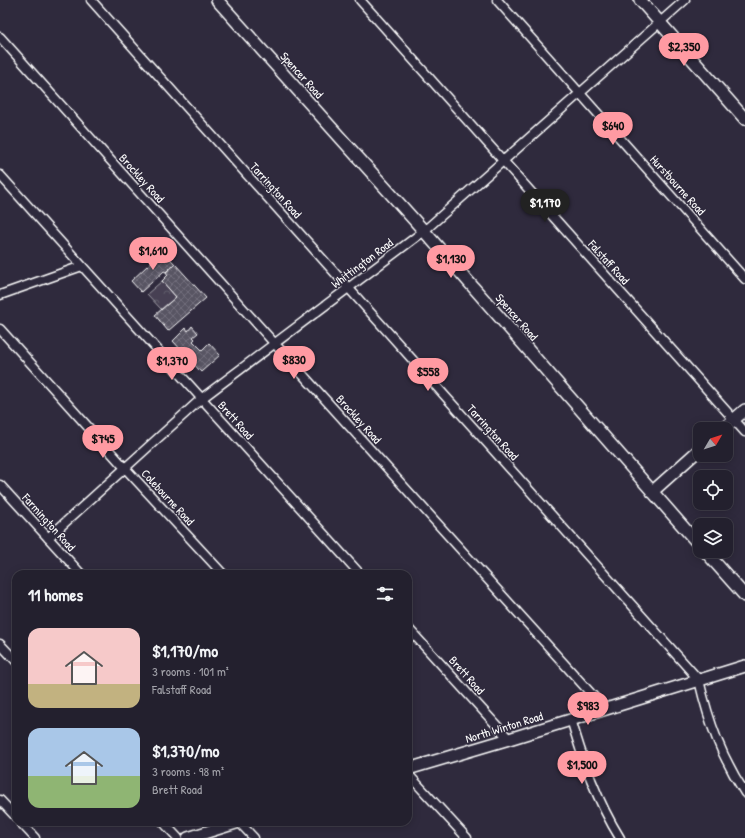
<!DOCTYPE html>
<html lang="en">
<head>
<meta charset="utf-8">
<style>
  :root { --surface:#23202e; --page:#2b2836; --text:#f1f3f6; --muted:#a3a3aa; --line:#403e4a; --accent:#ff9aa2 }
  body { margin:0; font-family:"Patrick Hand",sans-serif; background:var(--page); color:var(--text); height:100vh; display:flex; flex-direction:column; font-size:15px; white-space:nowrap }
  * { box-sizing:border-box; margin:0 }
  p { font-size:13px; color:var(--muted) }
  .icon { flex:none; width:22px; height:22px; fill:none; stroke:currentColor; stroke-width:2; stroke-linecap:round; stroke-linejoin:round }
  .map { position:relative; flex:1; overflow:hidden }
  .panel { position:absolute; left:12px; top:570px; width:400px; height:256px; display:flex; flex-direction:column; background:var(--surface); border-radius:12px; box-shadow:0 2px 10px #0003,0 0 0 1px var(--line) }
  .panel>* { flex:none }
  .needle { width:26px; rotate:51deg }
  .tools { position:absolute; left:693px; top:422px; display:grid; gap:8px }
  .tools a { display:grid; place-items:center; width:40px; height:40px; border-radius:8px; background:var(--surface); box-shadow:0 2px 10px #0003,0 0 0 1px var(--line); font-size:20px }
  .price { position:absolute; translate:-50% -34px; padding:0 9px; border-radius:14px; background:var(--accent); color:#111; font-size:13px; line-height:26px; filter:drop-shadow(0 1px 2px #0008) }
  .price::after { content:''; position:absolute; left:50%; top:24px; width:12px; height:9px; margin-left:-6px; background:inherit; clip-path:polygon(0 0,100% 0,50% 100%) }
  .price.current { background:#222; color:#fff }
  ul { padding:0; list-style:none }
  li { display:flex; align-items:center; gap:12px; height:100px; padding:0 16px }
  li span { display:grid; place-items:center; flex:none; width:112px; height:80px; border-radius:12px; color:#555 }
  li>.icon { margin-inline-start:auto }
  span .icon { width:48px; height:48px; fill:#fffc; stroke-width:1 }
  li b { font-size:17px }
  h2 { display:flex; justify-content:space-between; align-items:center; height:48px; padding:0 16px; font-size:17px }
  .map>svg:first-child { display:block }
  .park { fill:url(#park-crowns); stroke:#a2a0a8 }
  .building { fill:url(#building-cross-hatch); stroke:#fff }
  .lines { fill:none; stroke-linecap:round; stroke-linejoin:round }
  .street-casing { stroke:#fff; stroke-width:11 }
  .secondary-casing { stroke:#fff; stroke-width:14 }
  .street { stroke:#2f2a3d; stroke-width:8 }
  .secondary { stroke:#2f2a3d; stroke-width:11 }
  .labels { text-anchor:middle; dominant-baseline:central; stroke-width:3; stroke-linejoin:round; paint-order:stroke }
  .street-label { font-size:12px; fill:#fff; stroke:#2f2a3d }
</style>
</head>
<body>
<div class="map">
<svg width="745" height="838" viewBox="0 0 745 838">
  <defs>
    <pattern id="park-crowns" width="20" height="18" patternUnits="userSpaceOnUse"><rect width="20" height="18" fill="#464152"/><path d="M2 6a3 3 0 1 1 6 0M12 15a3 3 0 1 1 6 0" fill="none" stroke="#625e6c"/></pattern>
    <pattern id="building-cross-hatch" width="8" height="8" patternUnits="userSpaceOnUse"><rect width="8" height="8" fill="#595564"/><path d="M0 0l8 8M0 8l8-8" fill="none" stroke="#726e7b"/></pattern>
  </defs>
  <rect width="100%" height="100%" fill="#2f2a3d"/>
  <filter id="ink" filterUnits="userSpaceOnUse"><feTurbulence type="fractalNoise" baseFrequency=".025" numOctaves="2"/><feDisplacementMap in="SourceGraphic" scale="8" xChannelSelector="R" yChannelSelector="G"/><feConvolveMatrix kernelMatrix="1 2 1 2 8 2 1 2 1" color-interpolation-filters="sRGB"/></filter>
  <g filter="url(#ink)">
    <path class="park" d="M162,281L176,297L161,309L147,294Z"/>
    <path class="building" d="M163,251L175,264L166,272L164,271L141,292L131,281Z
      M175,264L206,298L168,331L155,315L176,297L162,281L168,275L166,272Z
      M192,326L198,333L193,337L195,339L193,341L202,350L209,343L220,355L201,372L173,341L186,328L188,331Z"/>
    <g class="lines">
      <defs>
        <path id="street" d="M91,0L699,680C709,723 721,756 745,793
          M360,0L745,432
          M497,0L745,279
          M0,37L275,344L605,709
          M0,175L360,574
          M0,295L82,266
          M0,329L125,468L223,574
          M0,485L81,574
          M48,538L201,399L424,231L685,0
          M408,628L509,739
          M0,644L16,661
          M571,719C583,761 597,801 620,838
          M408,774L467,838
          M0,800L16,817
          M20,822L35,838
          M163,822L178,838
          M239,822L254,838"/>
        <path id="secondary" d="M217,0L424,231L700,546
          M640,0L745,119
          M723,429L745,410
          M652,492L700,449
          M705,551L745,596
          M408,769L509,739L745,666
          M188,838L239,822"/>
      </defs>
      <use href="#street" class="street-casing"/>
      <use href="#secondary" class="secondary-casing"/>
      <use href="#street" class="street"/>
      <use href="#secondary" class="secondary"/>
    </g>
  </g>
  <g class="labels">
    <g class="street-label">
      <text transform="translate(302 75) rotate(48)">Spencer Road</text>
      <text transform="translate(142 178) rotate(48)">Brockley Road</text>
      <text transform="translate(678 185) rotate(48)">Hurstbourne Road</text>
      <text transform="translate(276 190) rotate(48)">Tarrington Road</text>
      <text transform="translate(609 262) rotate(48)">Falstaff Road</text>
      <text transform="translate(362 263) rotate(-37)">Whittington Road</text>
      <text transform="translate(517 317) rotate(49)">Spencer Road</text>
      <text transform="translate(359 419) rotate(48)">Brockley Road</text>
      <text transform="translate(236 420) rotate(48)">Brett Road</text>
      <text transform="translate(493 432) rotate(48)">Tarrington Road</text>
      <text transform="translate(168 497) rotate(47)">Colebourne Road</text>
      <text transform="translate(49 522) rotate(48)">Farmington Road</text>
      <text transform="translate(467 675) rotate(48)">Brett Road</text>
      <text transform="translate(504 727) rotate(-17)">North Winton Road</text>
    </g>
  </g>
</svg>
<div class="tools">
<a><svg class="needle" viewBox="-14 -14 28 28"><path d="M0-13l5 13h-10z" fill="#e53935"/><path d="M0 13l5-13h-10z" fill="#a3a3aa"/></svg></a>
<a><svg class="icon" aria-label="locate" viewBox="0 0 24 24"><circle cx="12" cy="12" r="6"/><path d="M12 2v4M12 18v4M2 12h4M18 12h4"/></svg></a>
<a><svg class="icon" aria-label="layers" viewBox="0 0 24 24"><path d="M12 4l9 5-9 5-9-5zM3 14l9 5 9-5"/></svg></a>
</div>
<b class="price" style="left:684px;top:67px">$2,350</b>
<b class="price" style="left:613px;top:146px">$640</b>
<b class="price current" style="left:545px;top:223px">$1,170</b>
<b class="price" style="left:153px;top:271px">$1,610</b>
<b class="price" style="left:451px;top:279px">$1,130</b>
<b class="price" style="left:294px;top:380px">$830</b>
<b class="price" style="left:172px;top:381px">$1,370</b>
<b class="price" style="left:428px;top:392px">$558</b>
<b class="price" style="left:103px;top:459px">$745</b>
<b class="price" style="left:588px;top:726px">$983</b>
<b class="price" style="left:582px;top:785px">$1,500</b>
<section class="panel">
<h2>11 homes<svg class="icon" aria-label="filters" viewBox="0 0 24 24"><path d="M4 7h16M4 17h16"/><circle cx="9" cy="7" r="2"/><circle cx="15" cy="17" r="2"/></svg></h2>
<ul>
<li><span style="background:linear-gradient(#f6c9c9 70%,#c2b280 0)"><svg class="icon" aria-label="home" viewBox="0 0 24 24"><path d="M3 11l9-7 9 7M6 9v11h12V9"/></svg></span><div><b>$1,170/mo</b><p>3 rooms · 101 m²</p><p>Falstaff Road</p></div></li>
<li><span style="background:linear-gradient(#a9c7e8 60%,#8fb573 0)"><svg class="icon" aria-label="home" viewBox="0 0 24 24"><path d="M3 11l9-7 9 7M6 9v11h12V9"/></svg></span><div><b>$1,370/mo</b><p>3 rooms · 98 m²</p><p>Brett Road</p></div></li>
</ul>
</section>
</div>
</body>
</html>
